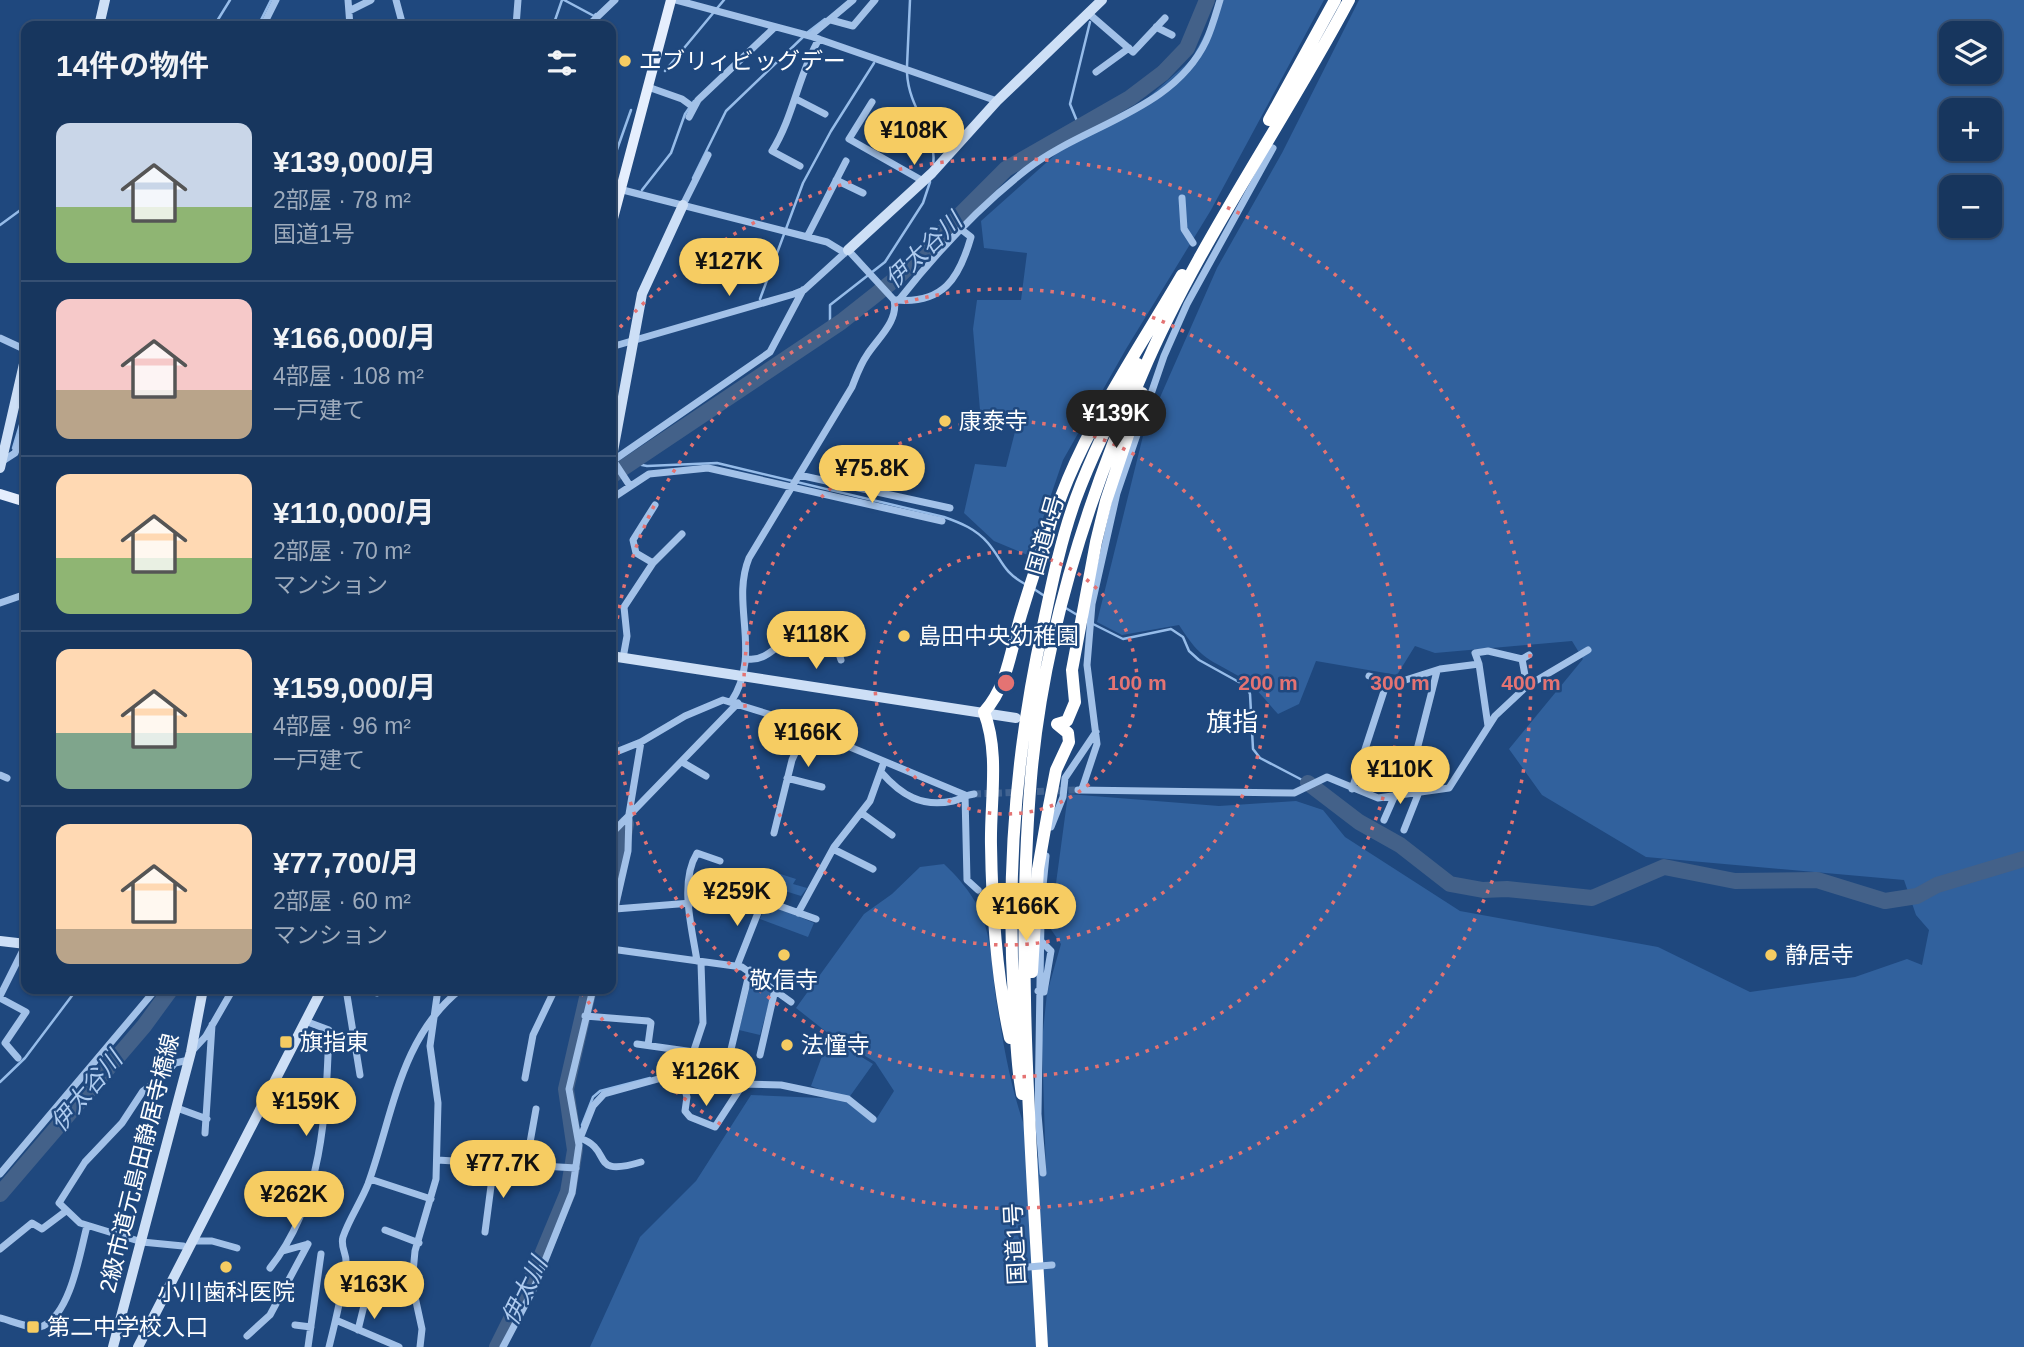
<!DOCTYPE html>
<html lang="ja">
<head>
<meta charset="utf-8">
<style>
  :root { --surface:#17365e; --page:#244167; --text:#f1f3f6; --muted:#9eabbc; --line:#365073; --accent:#f6cc62 }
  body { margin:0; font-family:Helvetica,"Noto Sans JP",sans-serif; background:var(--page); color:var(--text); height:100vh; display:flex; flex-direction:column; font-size:26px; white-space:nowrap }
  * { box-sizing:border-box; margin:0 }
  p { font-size:23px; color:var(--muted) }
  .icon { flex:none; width:38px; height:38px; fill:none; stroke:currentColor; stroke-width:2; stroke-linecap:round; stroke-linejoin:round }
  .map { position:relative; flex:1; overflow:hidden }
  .side { position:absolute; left:21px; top:21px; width:595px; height:973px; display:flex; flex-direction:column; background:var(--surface); border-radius:14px; box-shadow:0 2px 5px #0004,0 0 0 2px var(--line) }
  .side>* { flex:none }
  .controls { position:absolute; left:1939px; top:21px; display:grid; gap:14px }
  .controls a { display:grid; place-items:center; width:63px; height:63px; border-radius:14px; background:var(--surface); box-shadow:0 2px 5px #0004,0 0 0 2px var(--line); font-size:35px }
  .price { position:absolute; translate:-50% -60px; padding:0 16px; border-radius:24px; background:var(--accent); color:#111; font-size:23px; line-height:46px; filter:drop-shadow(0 2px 4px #0008) }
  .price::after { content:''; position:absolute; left:50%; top:42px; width:21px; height:16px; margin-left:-10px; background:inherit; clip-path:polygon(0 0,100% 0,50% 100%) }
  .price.on { background:#222; color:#fff }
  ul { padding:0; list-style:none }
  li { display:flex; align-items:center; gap:21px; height:175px; padding:0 35px }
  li+li { border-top:2px solid var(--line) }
  li span { display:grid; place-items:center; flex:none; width:196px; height:140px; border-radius:14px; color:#555 }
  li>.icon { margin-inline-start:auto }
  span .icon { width:84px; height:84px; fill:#fffc; stroke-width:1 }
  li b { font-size:30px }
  h2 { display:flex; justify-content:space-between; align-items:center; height:84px; padding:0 35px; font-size:30px }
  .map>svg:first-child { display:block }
  .green { fill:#31619d; fill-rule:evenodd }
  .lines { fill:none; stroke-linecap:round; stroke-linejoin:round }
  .stream { stroke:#96bce9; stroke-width:2.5 }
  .river { stroke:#436189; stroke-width:16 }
  .street-tunnel { stroke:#416391; stroke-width:7; stroke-dasharray:7 3.5; stroke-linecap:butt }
  .street { stroke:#a2c1e8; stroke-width:7 }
  .secondary { stroke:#cddff6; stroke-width:10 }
  .primary { stroke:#e5eefd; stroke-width:10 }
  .highway { stroke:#fff; stroke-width:12 }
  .street-bridge { stroke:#a2c1e8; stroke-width:7 }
  .ring { fill:none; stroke:#e47373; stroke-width:3.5; stroke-dasharray:3.5 7 }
  .poi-dot { fill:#f6cc62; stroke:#1f487e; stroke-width:2.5 }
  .labels { text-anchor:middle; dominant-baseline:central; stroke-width:5; stroke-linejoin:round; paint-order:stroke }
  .poi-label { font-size:23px; fill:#fff; stroke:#1f487e; text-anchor:start }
  .street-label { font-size:23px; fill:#fff; stroke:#1f487e }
  .water-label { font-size:24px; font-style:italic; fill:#aecbef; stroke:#1f487e }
  .quarter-label { font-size:26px; fill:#fff; stroke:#1f487e }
  .centre { fill:#e47373; stroke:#1f487e; stroke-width:3.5 }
  .ring-label { font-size:21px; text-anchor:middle; font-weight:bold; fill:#e47373; stroke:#1f487e; stroke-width:5; stroke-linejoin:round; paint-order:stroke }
</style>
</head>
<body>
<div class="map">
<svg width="2024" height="1347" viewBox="0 0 2024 1347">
  <rect width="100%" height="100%" fill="#1f487e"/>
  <path class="green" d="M1223,0H1324L1211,210L1126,349L1063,460L1030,556L994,541L964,513L975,464L1006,467L1018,420L980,410L973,329L977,300H1021L1027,253L984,248L981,221L1065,146L1136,108L1191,60Z
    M1359,0H2024V1347H590L640,1237L696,1181L751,1095L845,1099L811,1086L829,1037L873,1064L848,1099L875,1121L894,1091L875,1062L829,1034L796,1008L864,914L892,894L920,867L944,864C995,912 988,942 997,1005C1006,1061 1017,1124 1046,1174L1042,1041L1047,993L1061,944L1050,928L1068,794L1219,806L1296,801L1323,810L1345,837L1460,911L1658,947L1750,992L1855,977L1907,959L1922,965L1929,930L1916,915L1904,880L1646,857L1542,795L1509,749L1583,659L1572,641L1435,653L1415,646L1397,675L1316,661L1299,704L1278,714C1267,702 1255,686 1242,678C1208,658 1202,661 1179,625L1122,635L1097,622L1143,436L1217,268L1282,153ZM1951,33H1990V72H1951ZM1951,110H1990V149H1951ZM1951,187H1990V226H1951Z
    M768,870L796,879L793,884L807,888L801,896L785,891L780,901L760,894Z
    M767,903L814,923L808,937L760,919Z
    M752,978L772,992L760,1035L739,1030Z"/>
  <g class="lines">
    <path class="stream" d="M564,0L594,16L596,14
      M214,26L230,0
      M258,26L271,0
      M553,26L562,0
      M808,32L825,19
      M907,66L910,0
      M665,71L724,0
      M907,73C909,112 938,132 933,165
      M1079,126L1070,104L1090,22
      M693,178L726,111L803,37
      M611,180L614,158L631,110
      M642,190L671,153L685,114L694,101
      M0,225L26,206
      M760,299L803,183L831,131L874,63
      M830,330V305L885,262L923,203L930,182
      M13,448L26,405
      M632,463L647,466L717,463L944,517C961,523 976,529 988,543C1003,561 1002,571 1025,584
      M1034,589L1046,597
      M1064,607L1079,616
      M1091,623L1123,639L1171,629L1183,637L1189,651L1199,660L1246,686L1250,694L1253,749L1260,758L1308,783
      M0,1082L25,1058L77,989
      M582,1125L593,1097L600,1091L650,1078"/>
    <path class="river" d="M611,476L841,322L898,277L1006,169L1130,98L1163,73L1187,48L1207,0
      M1308,783L1359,822L1400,845L1450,884L1483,890L1507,889L1592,898L1664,867L1735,881L1817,880L1885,901L1917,896L1937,885L2024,859
      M611,908L626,824
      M0,1194L144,1026L171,989
      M497,1347L536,1269L568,1192L575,1150L566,1089L589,989"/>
    <path class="street-tunnel" d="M974,794L1077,790
      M978,890L1026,930"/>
    <path class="street" d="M348,0L350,26
      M396,0L403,26
      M676,0L810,36L997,101
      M349,11L371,0
      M1088,13L1133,52L1165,18
      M831,20L853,26L875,0
      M263,26L276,0
      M516,26L518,0
      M591,26L593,21L615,0
      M1156,27L1172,35
      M810,36L853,0
      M1096,72L1129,48
      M648,87L682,99L693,107
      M796,99L825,114
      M872,102L849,139L923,181
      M689,117L698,100L775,27
      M800,166L772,151C794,116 798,75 819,39
      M836,180L863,193
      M611,187L827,242L845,253
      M1182,198L1184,229L1193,243
      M683,205L708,155
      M807,237L846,161
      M896,300C943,304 959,279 971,237L962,230
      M899,300C936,253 980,206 1026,170C1083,125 1173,111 1206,41C1212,28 1216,13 1220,0
      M0,338L26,350
      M611,347L794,294L804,290L848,250L894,300C899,321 877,339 867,355C860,365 856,377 852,387L749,558C730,605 763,653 731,702
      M613,460L630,486
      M1,462L15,453L26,422
      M611,462L770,352L803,290
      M799,475L950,508
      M611,499L649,474L708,468L942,521
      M653,563L636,553L633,540L655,505
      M0,603L26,594
      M623,658L627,636L624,607L653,563L682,534
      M747,659C778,664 790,612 833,635L841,660
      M1522,659L1527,686
      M1479,664L1488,726
      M1369,676L1393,684L1440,669L1479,664L1475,653L1488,651L1522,659L1529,655
      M611,754L641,742L685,716L723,700L778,717L965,795L967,880L978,890
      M682,762L706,776
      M881,772C901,795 922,808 953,801C961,799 966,795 974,794
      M0,775L7,778
      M787,778L822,787
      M1082,789L1097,744L1087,665L1092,604L1117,493L1164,356L1187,304L1273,148
      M1352,789L1387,682
      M1078,790L1294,793L1327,777L1378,798L1449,788L1495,716L1527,686L1588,650
      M1406,793L1437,671
      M863,814L892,835
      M1384,820L1395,795
      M1051,827L1063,797L1065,778L1096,732
      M1404,830L1419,792
      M774,833L792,760L806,729
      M611,834L738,703
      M833,849L873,869
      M1043,886L1046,856
      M615,909L729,900L746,894L816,919
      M798,913L834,847L870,801L884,762
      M1041,918L1038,1114L1043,1173
      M611,925L628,851L629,814L641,742
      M611,949L742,967L791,1002
      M697,961C692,928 679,883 697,853L720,861
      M737,966L763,900
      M346,989L360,1075
      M376,989L377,993
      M1038,991L1044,992L1051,951L1043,943
      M0,996L26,944
      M0,998L26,1012L5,1043L18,1058
      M585,1016L648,1021L651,1023L648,1045
      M637,1044L694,1052
      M194,1049L206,1036L233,989
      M760,1055L775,990
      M687,1071L712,1072L738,1084L781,1085L848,1099L873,1119
      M680,1073L687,1097L685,1111L690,1117L715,1127L743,1084
      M716,1074L728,1062L750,970
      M525,1078L533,1035L555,989
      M177,1108L207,1119
      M205,1133L212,1025
      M580,1138C614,1150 588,1178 641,1162
      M579,1141L593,1106L604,1094L687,1071L703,1023L701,963
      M437,1160L576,1168
      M526,1165L536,1109
      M0,1174L156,989
      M370,1179L431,1199
      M287,1188L309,1194
      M385,1230L419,1243
      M485,1232L494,1163
      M192,1241H212L237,1248
      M183,1246L142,1242L80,1223L59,1203L85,1162L122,1123L143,1091L161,1078L175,1063L189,1060
      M0,1249L32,1223L42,1229L66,1211
      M283,1251L308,1244
      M270,1268C323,1202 326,1112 329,1030L305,1021
      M0,1318C10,1320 34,1331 43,1326C71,1313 80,1252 87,1226
      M338,1321L399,1347
      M295,1325L311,1327
      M358,1330L372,1273
      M247,1336L270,1315L308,1244
      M308,1347L321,1254
      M329,1347C336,1319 343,1292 346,1263C347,1254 340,1247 343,1237C349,1219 361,1202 368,1184C393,1115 400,1037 461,989
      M420,1347L422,1329L412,1283L415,1251L436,1179L438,1103L430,1046L438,989
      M503,1347L534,1288L572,1193L579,1145L569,1089L593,989"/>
    <path class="secondary" d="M99,26L105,0
      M848,250L932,173L997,101L1102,0
      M611,462L642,294L683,205
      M0,468L26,355
      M611,656L1016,718
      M0,941L26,944
      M113,1347L191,1052L203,989
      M138,1347L322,989"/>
    <path class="primary" d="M611,226L671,0
      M0,494L26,502"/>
    <path class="highway" d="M1269,120L1335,0
      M1057,724L1067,721L1075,702L1072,670L1096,542L1106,501L1142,393
      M1032,972L1038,869L1049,806L1056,770L1069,742L1068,733L1057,724
      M1010,1038C996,975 992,910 991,845C990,801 1000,754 984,712C1008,686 1011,648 1021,615C1035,569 1050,523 1068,479C1098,408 1143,342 1182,275
      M1022,1094C1016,1063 1016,1031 1014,1000C1006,874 1016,749 1043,626C1052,583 1061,539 1076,498C1093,452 1116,408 1138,364
      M1042,1347C1032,1158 1015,967 1031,778C1043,638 1086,502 1142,374C1198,243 1282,126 1349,0"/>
    <path class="street-bridge" d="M1017,1268L1052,1265"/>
  </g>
  <g class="ring">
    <circle cx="1006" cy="683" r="131"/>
    <circle cx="1006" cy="683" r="262"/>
    <circle cx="1006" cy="683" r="394"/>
    <path d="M613 335A525 525 0 1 1 581 992"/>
  </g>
  <g class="poi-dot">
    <circle cx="625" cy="61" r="7"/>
    <circle cx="945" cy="421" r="7"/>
    <circle cx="904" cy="636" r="7"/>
    <circle cx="784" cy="955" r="7"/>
    <circle cx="1771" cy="955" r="7"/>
    <rect x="279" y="1035" width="14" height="14" rx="3.5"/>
    <circle cx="787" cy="1045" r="7"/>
    <circle cx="226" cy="1267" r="7"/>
    <rect x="26" y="1320" width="14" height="14" rx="3.5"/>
  </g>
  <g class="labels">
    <g class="poi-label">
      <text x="639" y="61">エブリィビッグデー</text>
      <text x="959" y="421">康泰寺</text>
      <text x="918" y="636">島田中央幼稚園</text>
      <text x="1785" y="955">静居寺</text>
      <text x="784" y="980" text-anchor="middle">敬信寺</text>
      <text x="300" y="1042">旗指東</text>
      <text x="801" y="1045">法憧寺</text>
      <text x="226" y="1292" text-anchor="middle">小川歯科医院</text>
      <text x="47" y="1327">第二中学校入口</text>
    </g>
    <g class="street-label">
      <text transform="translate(1045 535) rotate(-74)">国道1号</text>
      <text transform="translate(139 1163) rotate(-76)">2級市道元島田静居寺橋線</text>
      <text transform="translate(1015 1244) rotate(-93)">国道1号</text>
    </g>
    <g class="water-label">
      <text transform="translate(923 250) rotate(-44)">伊太谷川</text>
      <text transform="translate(86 1091) rotate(-50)">伊太谷川</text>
      <text transform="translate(524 1291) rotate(-64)">伊太川</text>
    </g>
    <g class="quarter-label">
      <text x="1232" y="722">旗指</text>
    </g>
  </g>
  <circle cx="1006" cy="683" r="10" class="centre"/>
  <g class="ring-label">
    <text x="1137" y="690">100 m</text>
    <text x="1268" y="690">200 m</text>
    <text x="1400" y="690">300 m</text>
    <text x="1531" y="690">400 m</text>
  </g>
</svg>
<div class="controls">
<a><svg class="icon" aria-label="layers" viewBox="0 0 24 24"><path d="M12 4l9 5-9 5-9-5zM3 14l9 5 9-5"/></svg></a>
<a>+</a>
<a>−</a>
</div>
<b class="price" style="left:914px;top:167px">¥108K</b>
<b class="price" style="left:729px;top:298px">¥127K</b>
<b class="price on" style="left:1116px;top:450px">¥139K</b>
<b class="price" style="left:872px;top:505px">¥75.8K</b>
<b class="price" style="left:816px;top:671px">¥118K</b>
<b class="price" style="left:808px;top:769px">¥166K</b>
<b class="price" style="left:1400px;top:806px">¥110K</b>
<b class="price" style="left:737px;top:928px">¥259K</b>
<b class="price" style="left:1026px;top:943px">¥166K</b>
<b class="price" style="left:706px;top:1108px">¥126K</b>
<b class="price" style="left:306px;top:1138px">¥159K</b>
<b class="price" style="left:503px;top:1200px">¥77.7K</b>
<b class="price" style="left:294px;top:1231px">¥262K</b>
<b class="price" style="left:374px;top:1321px">¥163K</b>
<section class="side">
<h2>14件の物件<svg class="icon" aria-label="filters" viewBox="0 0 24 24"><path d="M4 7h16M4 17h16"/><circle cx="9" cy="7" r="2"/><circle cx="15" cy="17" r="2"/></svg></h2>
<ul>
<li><span style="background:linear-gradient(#c9d6e8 60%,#8fb573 0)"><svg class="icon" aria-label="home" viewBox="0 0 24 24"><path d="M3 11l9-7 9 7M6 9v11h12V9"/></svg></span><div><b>¥139,000/月</b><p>2部屋 · 78 m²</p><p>国道1号</p></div></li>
<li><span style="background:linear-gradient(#f6c9c9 65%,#b9a48a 0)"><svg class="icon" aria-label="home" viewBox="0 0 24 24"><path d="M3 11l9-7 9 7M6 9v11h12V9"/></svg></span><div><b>¥166,000/月</b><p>4部屋 · 108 m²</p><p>一戸建て</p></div></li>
<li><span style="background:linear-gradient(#ffd9b3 60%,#8fb573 0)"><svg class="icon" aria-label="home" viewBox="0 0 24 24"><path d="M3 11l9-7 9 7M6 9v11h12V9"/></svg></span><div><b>¥110,000/月</b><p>2部屋 · 70 m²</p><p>マンション</p></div></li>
<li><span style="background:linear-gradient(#ffd9b3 60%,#7fa58c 0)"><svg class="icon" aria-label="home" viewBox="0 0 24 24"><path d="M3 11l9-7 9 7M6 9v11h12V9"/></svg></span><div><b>¥159,000/月</b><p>4部屋 · 96 m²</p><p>一戸建て</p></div></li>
<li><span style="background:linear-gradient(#ffd9b3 75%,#b9a48a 0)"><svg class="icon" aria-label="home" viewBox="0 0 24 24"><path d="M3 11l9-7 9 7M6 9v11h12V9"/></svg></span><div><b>¥77,700/月</b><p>2部屋 · 60 m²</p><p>マンション</p></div></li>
</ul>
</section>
</div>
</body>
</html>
